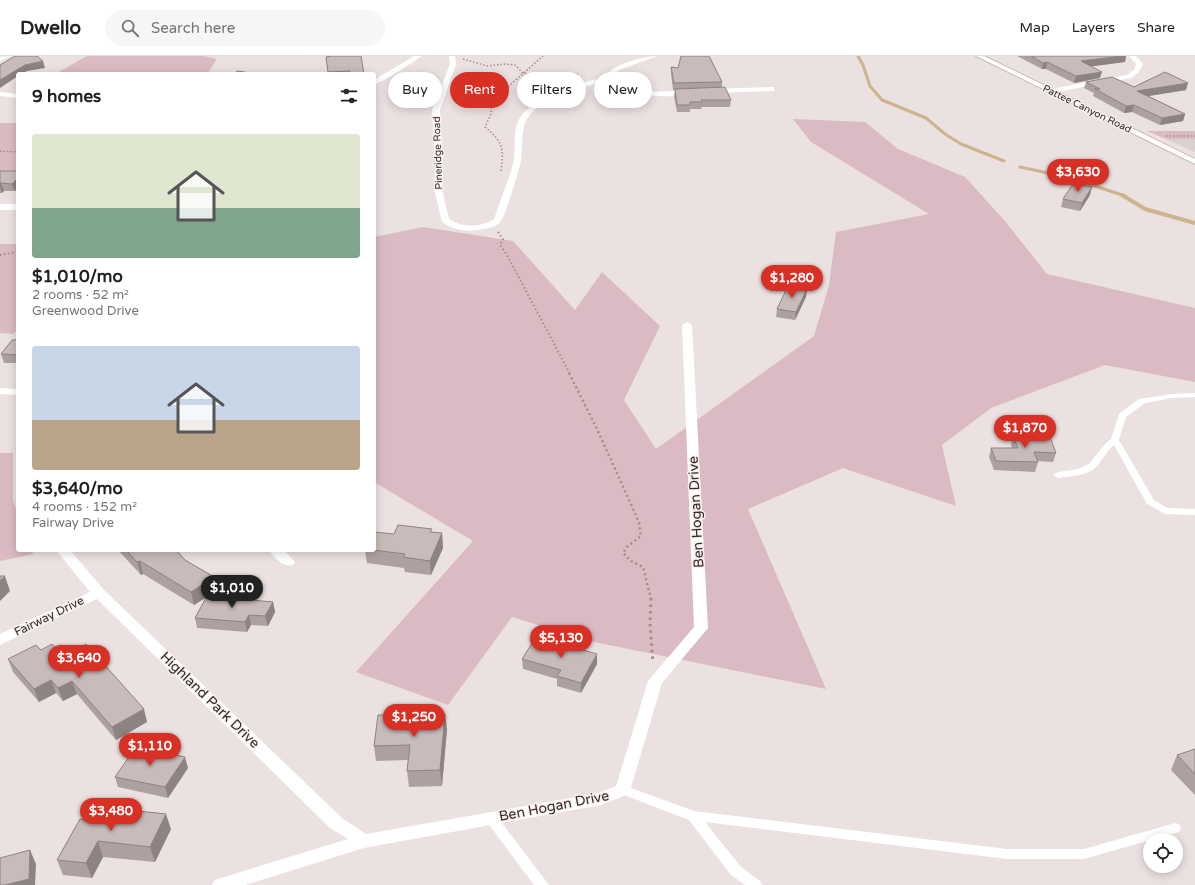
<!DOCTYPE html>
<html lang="en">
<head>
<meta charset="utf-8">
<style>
  :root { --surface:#fff; --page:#f6f6f6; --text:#222; --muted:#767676; --line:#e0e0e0; --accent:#d93025 }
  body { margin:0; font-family:"Varela Round",sans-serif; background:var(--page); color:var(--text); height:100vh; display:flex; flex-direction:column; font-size:15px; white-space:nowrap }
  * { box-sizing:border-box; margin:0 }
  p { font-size:13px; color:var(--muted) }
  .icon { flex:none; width:22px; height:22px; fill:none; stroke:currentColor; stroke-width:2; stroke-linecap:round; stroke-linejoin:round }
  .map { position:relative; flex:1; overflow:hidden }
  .side { position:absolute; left:16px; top:16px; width:360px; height:480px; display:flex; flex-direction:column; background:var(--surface); border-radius:4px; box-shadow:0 2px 10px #0003 }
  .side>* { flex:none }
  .guide { position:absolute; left:388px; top:16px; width:380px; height:36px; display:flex; gap:8px }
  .buttons { position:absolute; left:1143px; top:777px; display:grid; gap:8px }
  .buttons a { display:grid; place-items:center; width:40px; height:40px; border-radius:50%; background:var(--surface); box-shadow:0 2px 10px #0003; font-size:20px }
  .price { position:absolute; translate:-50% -34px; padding:0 9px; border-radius:14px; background:var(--accent); color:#fff; font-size:13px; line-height:26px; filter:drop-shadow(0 1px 2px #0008) }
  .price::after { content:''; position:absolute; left:50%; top:24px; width:12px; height:9px; margin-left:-6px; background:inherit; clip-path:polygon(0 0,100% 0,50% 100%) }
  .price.current { background:#222; color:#fff }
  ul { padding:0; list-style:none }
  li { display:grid; align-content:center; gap:8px; height:212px; padding:0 16px }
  li span { display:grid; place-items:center; height:124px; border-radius:4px; color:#555 }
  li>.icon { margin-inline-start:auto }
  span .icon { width:72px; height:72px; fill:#fffc; stroke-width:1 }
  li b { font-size:17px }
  h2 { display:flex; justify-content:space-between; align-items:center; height:48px; padding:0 16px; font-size:17px }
  .chip { padding:0 14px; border-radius:18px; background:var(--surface); box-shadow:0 2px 10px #0003; font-size:14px; line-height:36px }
  .chip.current { background:var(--accent); color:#fff }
  header { display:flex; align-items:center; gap:24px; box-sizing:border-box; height:56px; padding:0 20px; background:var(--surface); border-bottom:1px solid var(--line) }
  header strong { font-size:19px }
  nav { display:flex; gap:22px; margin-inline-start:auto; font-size:14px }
  .search { width:280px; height:36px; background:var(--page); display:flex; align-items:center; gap:10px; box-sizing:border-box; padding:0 14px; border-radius:22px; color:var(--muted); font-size:15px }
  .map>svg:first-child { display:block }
  .built { fill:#dad0cf }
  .green { fill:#dabbc3 }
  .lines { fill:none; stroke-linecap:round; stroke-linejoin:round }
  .stream-far1 { stroke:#ccb48d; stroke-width:3 }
  .stream { stroke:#ccb48d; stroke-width:4 }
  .secondary-casing { stroke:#c9b7b5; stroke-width:2 }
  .path-far3 { stroke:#ac8a84; stroke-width:1.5; stroke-dasharray:1.5 2; stroke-linecap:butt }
  .path-far2 { stroke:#ac8a84; stroke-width:2; stroke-dasharray:1.5 2.5; stroke-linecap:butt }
  .path-far1 { stroke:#ac8a84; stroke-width:2.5; stroke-dasharray:2 3; stroke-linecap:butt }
  .path { stroke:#ac8a84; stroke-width:3; stroke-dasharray:2.5 4; stroke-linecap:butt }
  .lane { fill:#fff; fill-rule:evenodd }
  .street { fill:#fff; fill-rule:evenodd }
  .secondary { fill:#fff; fill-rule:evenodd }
  .wall { fill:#aca1a0 }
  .shaded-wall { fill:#8c8382 }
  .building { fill:#c8bbba; stroke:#8c8382 }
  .labels { text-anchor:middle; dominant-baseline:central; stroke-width:3; stroke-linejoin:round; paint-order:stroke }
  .far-street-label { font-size:10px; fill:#3a2723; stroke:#f7f1f1 }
  .street-label { font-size:12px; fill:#3a2723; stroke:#f7f1f1 }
  .near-street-label { font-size:14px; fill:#3a2723; stroke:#f7f1f1 }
</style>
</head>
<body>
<header>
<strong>Dwello</strong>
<div class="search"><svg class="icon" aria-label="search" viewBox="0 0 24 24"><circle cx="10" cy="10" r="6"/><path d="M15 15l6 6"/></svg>Search here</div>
<nav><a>Map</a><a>Layers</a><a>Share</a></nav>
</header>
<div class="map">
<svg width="1195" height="829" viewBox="0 0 1195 829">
  <rect width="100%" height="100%" fill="#ebe1e1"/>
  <path class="built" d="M1166,83H1195V96Z"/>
  <path class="green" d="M87,0H204L217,3L207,18H55Z
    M793,63L865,66L898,93L965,121L1004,164L1047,218L1195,252V326L1105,309L991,352L942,389L956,450L843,412L748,453L826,633L594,586L512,561L448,649L356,616L473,485L374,426V181L423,171L513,185L575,254L602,216L660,270L624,344L656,393L814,280L829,229L836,176L929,158L811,86Z
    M0,67H18V117L0,116Z
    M1147,75H1195V83H1166Z
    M0,188H18V273L13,278L0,277Z
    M0,397H13V445L18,457V494H32L33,498L0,505Z"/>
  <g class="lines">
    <path class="stream-far1" d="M858,0L863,9L870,30L882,44L926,62L945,78L961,88L1004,105
      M1020,111L1071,122L1125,140"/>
    <path class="stream" d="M1122,139L1145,153L1195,167"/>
    <defs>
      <path id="secondary" d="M976,0H984L1195,103V108Z"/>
    </defs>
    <use href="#secondary" class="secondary-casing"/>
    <path class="path-far3" d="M463,3L487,10L505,8L515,9L523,17L535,20L578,18
      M1166,80H1195
      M0,95L18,96
      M501,115C504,92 503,86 485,71L491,58L492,49L502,40L510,29L543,0"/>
    <path class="path-far2" d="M498,176L503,183L500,189L507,199L570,318
      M0,199L18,196"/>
    <path class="path-far1" d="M569,317L597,373L634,455L639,467L641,480L627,491L623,497L631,505L643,511L651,543"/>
    <path class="path" d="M651,542L650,568L653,607"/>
    <path class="lane" d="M1195,337V341L1172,342L1145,347L1126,361L1119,384L1154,444L1167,452L1195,453V459L1165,458L1147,448L1114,389C1107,395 1103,403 1097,410C1088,420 1071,420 1058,422L1053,419L1058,416L1078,413L1089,408L1105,388L1111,383L1119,358L1139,343L1172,338Z
      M623,729L694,755L1007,793H1084L1175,767L1179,768L1181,772L1179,776L1175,777L1084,803H1007L705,766L741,811L760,825L762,829H745L731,819L689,764L619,737L617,734L619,731Z
      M491,757L495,758L549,829H534L487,766L485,762L487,758Z"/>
    <path class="street" d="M10,0L0,5V1Z
      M414,0H422L393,19L374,29V24Z
      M449,0H455L456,8L440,54L443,110L442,133L449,163C463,172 480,172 494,163C500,145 508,126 513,108C516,95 513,80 517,68C525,42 582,24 606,22C607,9 646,0 657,0L619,14L612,21C626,41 668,35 690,34L694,36C682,45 618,39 609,26C587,28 543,42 529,60C520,71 523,91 521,105C520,111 505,161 501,165C496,172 487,172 479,174C465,176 454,174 442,166L434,133L435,110L432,54L450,8Z
      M1129,0H1136L1143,8L1139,16L1131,22L1051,37L1047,35L1051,33L1127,19L1134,14L1136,8Z
      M771,31H774V35L710,37L706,35L710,33Z
      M0,36L18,38V42L0,40Z
      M0,148H18V154H0Z
      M687,266L692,269L708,572L662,627L629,738L601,749L364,792L245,829H212L215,824L221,822L348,783L330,772L97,543L0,589V578L90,536L56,494H70L104,534L342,762L366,778L599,737L616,730L648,625L694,571L682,269Z
      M0,332L18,333V339L0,338Z
      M269,494H284L295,506L293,509C283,512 275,502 269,494Z"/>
    <use href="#secondary" class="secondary"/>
  </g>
  <path class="wall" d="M1017,0H1126L1125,6L1091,10L1100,22L1074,27L1046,13H1042Z
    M326,1L364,18H328Z
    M671,11L722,26V32L731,44L730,51H702L701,53H690V56H677L674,40L675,34H673L671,18Z
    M1086,26L1134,31L1186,34L1148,40L1185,58L1183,65L1160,69L1132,56L1124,57L1093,40L1094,37L1084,32Z
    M0,115H18V132L15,135H4L2,137H0Z
    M1090,139L1080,155L1061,151L1063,143Z
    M807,233L806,241L795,264L776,261L777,253Z
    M18,281V307H4L1,298Z
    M1013,380L1056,397L1053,406L1037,405L1038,406L1035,416L994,414L989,401L991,392H1012L1011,389Z
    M432,476L442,477L443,492L431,519L405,516L404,512L367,507L365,494H374L394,478Z
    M118,494H176L185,504L214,521L217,534L207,541L273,546L275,556L268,570L251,569L247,576L197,572L195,562L207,541L194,549L143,518L141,519Z
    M41,594L64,600L147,666L116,684L77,638L63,645L56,637L39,646L13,616L8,603Z
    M522,603L597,608L581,637L557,630V623L523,613Z
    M447,673L442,730L409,731L407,715L408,704L376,705L374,690Z
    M1195,693V739L1171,714L1177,699Z
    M188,712L168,742L118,731L115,721Z
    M80,763L171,773L155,806L103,801L92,822L63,819L57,804Z"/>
  <path class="shaded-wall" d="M1123,0H1126L1125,6L1080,12L1081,5Z
    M43,5L45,12L27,15L22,18H18V20L0,32V24L25,9Z
    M1047,6L1046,13H1042L1043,7Z
    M1102,16L1100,22L1074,27L1076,20Z
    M1188,27L1186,34L1136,42L1137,35Z
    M1134,49L1132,56L1124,57L1126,50Z
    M1185,58L1183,65L1160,69L1162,62Z
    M18,122V132L15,135L12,128Z
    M1,127L4,135L2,137L0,131V129Z
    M1092,131L1090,139L1080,155L1082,147Z
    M807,233L806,241L795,264L796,256Z
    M442,477L443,492L431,519L430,505Z
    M140,505L143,518L141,519L137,506Z
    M5,520L10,535L0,545V525Z
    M214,521L217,534L194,549L191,536Z
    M273,546L275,556L268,570L265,560Z
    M249,559L251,569L247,576L245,566Z
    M597,598V608L581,637V627Z
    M51,624L56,637L39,646L34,633Z
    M72,625L77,638L63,645L58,632Z
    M144,653L147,666L116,684L112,671Z
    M445,658L447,673L442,730L440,714Z
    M185,701L188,712L168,742L165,731Z
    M166,758L171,773L155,806L150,791Z
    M98,785L103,801L92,822L86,807Z
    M30,794L36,808L35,829H5Z"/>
  <path class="building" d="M15,0H37L43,5L25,9L0,24V9Z
    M331,0H361L364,18H348L350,15L328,16L326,1Z
    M681,0H709L722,26L674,27L671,11L678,12Z
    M1031,0H1123L1081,5L1102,16L1076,20L1047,6L1043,7Z
    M238,15L256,18H210L211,17H234Z
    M1165,16L1188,27L1137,35L1185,58L1162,62L1134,49L1126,50L1095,33H1100L1086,26L1112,21L1134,31Z
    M725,31L731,44H701L702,46H690V49H677L675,33Z
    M0,115H18V122L12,128L1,127L0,129Z
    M1073,128L1092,131L1082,147L1063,143Z
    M788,230L807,233L796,256L777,253Z
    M18,281V299L1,298L12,284H15Z
    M1013,380L1050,381L1056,397L1034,396L1038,406L996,405L991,392H1018Z
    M398,469L432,473L430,476L442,477L430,505L403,501L405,498L373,494H374V476L394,478Z
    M126,494H176L185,504L214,521L191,536L140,505L137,506Z
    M0,520H5L0,525Z
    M207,540L273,546L265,560L249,559L245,566L195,562Z
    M536,581L597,598L581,627L557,620L561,614L522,603Z
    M52,588L64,600L86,588L144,653L112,671L72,625L58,632L51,624L34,633L8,603L36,589L41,594Z
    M445,658L440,714L407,715L410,689L374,690L378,659Z
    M136,691L185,701L165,731L115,721Z
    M1195,693V718L1177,699Z
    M101,751L166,758L150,791L98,785L86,807L57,804L80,763L93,765Z
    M30,794L29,823L5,829H0V802Z"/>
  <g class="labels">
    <g class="far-street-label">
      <text transform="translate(1087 53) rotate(26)">Pattee Canyon Road</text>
      <text transform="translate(438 97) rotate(-92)">Pineridge Road</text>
    </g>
    <g class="street-label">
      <text transform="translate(49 560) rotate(-26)">Fairway Drive</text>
    </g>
    <g class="near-street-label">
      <text transform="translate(696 456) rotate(-93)">Ben Hogan Drive</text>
      <text transform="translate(210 644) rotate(44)">Highland Park Drive</text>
      <text transform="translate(554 750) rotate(-11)">Ben Hogan Drive</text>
    </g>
  </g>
</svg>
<div class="buttons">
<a><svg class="icon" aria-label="locate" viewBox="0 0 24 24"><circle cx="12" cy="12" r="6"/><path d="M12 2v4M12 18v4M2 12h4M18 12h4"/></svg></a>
</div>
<b class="price" style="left:1078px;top:137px">$3,630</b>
<b class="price" style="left:792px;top:243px">$1,280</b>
<b class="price" style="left:1025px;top:393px">$1,870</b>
<b class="price current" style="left:232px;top:553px">$1,010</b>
<b class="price" style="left:561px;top:603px">$5,130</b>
<b class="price" style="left:79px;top:623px">$3,640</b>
<b class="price" style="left:414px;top:682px">$1,250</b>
<b class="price" style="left:150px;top:711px">$1,110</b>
<b class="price" style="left:111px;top:776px">$3,480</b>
<div class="guide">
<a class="chip">Buy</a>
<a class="chip current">Rent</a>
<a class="chip">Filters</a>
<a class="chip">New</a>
</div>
<section class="side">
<h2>9 homes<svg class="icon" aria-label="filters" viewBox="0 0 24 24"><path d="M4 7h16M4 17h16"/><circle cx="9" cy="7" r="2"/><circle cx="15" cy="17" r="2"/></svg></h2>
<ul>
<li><span style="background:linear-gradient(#dfe7d0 60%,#7fa58c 0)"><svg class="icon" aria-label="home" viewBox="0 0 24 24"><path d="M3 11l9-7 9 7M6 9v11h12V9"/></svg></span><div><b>$1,010/mo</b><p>2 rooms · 52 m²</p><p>Greenwood Drive</p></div></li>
<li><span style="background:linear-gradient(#c9d6e8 60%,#b9a48a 0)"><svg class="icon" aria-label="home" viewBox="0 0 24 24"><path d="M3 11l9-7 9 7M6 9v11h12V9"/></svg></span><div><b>$3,640/mo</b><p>4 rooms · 152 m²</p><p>Fairway Drive</p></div></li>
</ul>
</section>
</div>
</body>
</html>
